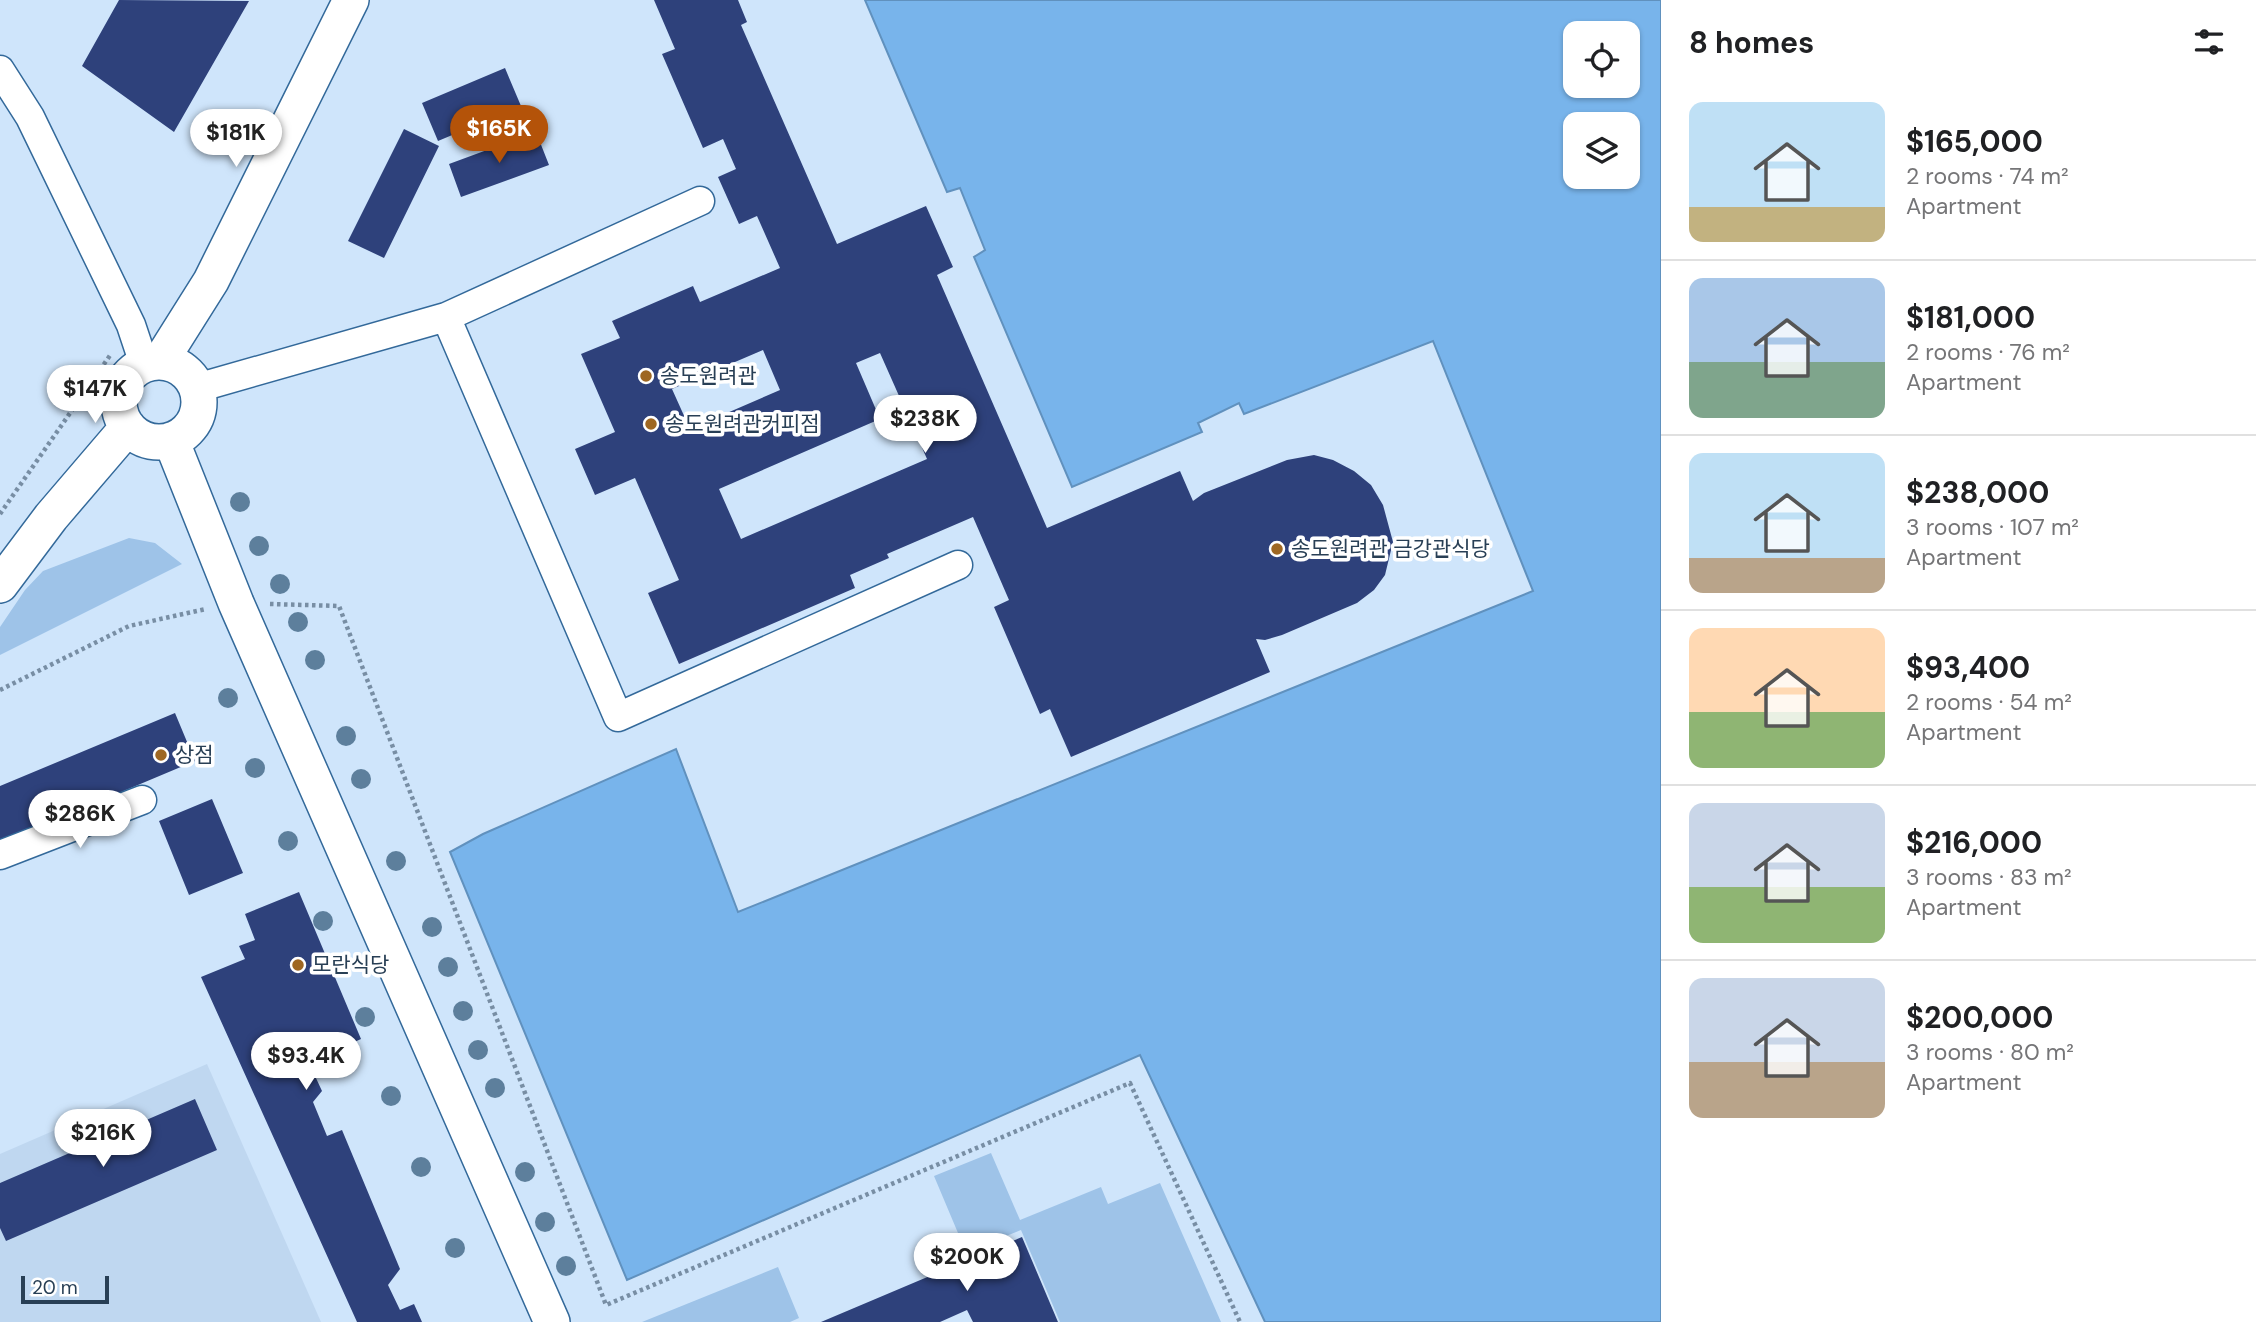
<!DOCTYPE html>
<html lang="en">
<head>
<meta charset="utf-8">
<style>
  :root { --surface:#fff; --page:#f6f6f6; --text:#202124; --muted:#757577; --line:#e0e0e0; --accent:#b45309 }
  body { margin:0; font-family:"DM Sans","Noto Sans KR",sans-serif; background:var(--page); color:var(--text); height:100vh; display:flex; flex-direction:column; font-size:26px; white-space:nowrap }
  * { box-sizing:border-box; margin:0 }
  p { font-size:23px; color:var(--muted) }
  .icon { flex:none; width:38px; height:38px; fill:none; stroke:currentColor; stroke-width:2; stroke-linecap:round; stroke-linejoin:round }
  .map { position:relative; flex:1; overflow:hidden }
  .sheet { display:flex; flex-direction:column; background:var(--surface); width:595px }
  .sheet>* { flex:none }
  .fabs { position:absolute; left:1563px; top:21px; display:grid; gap:14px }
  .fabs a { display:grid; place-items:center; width:77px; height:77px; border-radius:14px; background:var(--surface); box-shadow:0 2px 5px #0004; font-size:35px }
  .scale { position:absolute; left:21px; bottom:18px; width:88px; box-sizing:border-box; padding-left:7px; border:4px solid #283f55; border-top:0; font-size:19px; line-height:24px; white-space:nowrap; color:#283f55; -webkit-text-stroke:5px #fff; paint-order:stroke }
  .price { position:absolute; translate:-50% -60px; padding:0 16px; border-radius:24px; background:#fff; color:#222; font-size:23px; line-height:46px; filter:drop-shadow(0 2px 4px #0008) }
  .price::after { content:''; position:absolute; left:50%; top:42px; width:21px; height:16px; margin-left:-10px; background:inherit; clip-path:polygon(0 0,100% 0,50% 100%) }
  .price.selected { background:var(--accent); color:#fff }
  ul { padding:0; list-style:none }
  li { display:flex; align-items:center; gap:21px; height:175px; padding:0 28px }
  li+li { border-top:2px solid var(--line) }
  li span { display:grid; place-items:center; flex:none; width:196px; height:140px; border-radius:14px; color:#555 }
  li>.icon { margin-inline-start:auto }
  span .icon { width:84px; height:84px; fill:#fffc; stroke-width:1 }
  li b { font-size:30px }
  h2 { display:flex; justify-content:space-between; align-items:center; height:84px; padding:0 28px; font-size:30px }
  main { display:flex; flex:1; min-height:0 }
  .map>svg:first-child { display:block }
  .built { fill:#bfd7f0 }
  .green { fill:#9ec3e8 }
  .water { fill:#78b4eb; stroke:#6091be; stroke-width:2; fill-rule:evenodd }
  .building { fill:#2e417b; fill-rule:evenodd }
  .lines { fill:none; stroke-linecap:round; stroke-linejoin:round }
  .minor-casing { stroke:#33699a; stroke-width:31 }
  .major-casing { stroke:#33699a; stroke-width:38 }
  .path { stroke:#788ea4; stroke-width:4.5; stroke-dasharray:3.5 3.5; stroke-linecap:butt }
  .minor { stroke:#fff; stroke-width:28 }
  .major { stroke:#fff; stroke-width:35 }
  .tree { fill:#5d7f9c }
  .poi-dot { fill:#9e6722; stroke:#fff; stroke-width:2.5 }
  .labels { text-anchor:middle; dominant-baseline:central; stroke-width:7; stroke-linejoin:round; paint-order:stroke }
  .poi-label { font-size:21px; fill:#283f55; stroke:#fff; text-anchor:start }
</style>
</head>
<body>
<main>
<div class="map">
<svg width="1661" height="1322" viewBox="0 0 1661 1322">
  <rect width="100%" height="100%" fill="#cfe5fb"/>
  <path class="built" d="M207,1064L321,1322H0V1154Z"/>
  <path class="green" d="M129,538L155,543L182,564L0,655V627L25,590L43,571Z
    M991,1153L1020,1220L1101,1187L1108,1204L1160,1183L1221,1322H1060L1021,1230L966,1252L934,1176Z
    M778,1267L799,1318L790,1322H642Z"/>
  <path class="water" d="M865,0H1661V1322H1265L1140,1055L627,1280L450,852L483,834L676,749L738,912L1533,591L1433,341L1244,414L1239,403L1198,423L1202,432L1072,487L974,257L985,250L960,188L947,192ZM1575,33H1628V86H1575ZM1575,124H1628V177H1575Z"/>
  <path class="building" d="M119,0L249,1L174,132L82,66Z
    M654,0H738L747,22L741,25L837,244L926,206L953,267L937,275L1047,528L1180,471L1193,501L1204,493L1287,460L1314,455L1333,460L1354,471L1371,485L1383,505L1393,542L1385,575L1374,590L1357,603L1282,635L1265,640L1256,639L1270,672L1071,757L1050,709L1040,714L994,607L1009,600L973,517L887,554L889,558L850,575L855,588L679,664L648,593L679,580L635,478L595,495L575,449L615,432L581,354L620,338L612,321L693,286L700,302L780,268L757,216L739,224L718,177L736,169L723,139L703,148L662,54L675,49ZM763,350L780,390L690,429L672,389ZM880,353L927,459L741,539L719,489L880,419L856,363Z
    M505,68L521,106L438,141L422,103Z
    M404,129L439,146L384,258L348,241Z
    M536,132L549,165L461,197L449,164Z
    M175,713L195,761L0,843V786Z
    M212,799L243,873L189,895L159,821Z
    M299,892L361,1039L309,1063L322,1091L313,1102L327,1136L342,1130L400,1269L388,1285L400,1310L414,1304L422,1322H357L201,977L245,959L239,946L255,940L245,914Z
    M195,1099L217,1150L6,1241L0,1228V1183Z
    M1022,1237L1058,1322H973L967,1310L940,1322H821Z"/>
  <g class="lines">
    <defs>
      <path id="minor" d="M0,70L30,117L131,325L144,364
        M446,317L618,717L958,565
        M197,388L446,317L700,201
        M0,855L142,800"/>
      <path id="major" d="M160,362L211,281L351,0
        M119 402a40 40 0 1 1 80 0a40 40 0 1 1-80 0Z
        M171,440L236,603L552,1322
        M0,585L51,517L128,427"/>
    </defs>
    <use href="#minor" class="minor-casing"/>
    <use href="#major" class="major-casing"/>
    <path class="path" d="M0,514L111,354
      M270,604L339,606L606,1305L1130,1083L1240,1322
      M0,690L129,626L206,609"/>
    <use href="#minor" class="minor"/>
    <use href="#major" class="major"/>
  </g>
  <g class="tree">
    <circle cx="240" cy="502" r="10"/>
    <circle cx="259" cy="546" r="10"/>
    <circle cx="280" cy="584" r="10"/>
    <circle cx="298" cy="622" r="10"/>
    <circle cx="315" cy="660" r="10"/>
    <circle cx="228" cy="698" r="10"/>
    <circle cx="346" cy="736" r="10"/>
    <circle cx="255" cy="768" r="10"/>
    <circle cx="361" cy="779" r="10"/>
    <circle cx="288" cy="841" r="10"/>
    <circle cx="396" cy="861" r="10"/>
    <circle cx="323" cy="921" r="10"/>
    <circle cx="432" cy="927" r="10"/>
    <circle cx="448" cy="967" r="10"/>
    <circle cx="463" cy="1011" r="10"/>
    <circle cx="365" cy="1017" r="10"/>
    <circle cx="478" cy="1050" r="10"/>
    <circle cx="495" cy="1088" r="10"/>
    <circle cx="391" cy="1096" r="10"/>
    <circle cx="421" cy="1167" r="10"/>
    <circle cx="525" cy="1172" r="10"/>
    <circle cx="545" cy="1222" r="10"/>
    <circle cx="455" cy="1248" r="10"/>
    <circle cx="566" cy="1266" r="10"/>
  </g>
  <g class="poi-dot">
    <circle cx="646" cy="376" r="7"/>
    <circle cx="651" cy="424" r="7"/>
    <circle cx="1277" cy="549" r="7"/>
    <circle cx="161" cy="755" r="7"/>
    <circle cx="298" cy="965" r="7"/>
  </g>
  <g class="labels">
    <g class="poi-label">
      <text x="660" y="376">송도원려관</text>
      <text x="665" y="424">송도원려관커피점</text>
      <text x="1291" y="549">송도원려관 금강관식당</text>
      <text x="175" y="755">상점</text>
      <text x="312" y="965">모란식당</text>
    </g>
  </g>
</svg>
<div class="fabs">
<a><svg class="icon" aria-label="locate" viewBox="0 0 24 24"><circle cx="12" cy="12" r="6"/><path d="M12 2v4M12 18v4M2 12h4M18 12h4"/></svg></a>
<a><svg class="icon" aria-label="layers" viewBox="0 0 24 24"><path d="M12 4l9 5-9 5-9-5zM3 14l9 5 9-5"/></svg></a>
</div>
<div class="scale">20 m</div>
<b class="price selected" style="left:499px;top:165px">$165K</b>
<b class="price" style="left:236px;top:169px">$181K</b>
<b class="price" style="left:95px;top:425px">$147K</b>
<b class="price" style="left:925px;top:455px">$238K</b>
<b class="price" style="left:80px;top:850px">$286K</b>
<b class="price" style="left:306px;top:1092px">$93.4K</b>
<b class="price" style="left:103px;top:1169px">$216K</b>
<b class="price" style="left:967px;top:1293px">$200K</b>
</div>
<section class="sheet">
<h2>8 homes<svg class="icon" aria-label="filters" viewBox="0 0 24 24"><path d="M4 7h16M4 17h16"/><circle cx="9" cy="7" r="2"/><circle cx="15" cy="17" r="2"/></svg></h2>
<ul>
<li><span style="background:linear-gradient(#bfe0f5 75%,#c2b280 0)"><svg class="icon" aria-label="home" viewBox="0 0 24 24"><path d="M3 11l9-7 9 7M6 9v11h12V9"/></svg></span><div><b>$165,000</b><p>2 rooms · 74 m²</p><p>Apartment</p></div></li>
<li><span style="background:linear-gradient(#a9c7e8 60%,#7fa58c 0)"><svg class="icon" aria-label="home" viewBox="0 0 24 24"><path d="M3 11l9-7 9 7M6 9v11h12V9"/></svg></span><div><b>$181,000</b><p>2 rooms · 76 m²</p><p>Apartment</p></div></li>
<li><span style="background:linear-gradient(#bfe0f5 75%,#b9a48a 0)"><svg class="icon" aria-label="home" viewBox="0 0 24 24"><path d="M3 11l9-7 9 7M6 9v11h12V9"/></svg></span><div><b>$238,000</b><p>3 rooms · 107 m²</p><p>Apartment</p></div></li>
<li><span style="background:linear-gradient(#ffd9b3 60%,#8fb573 0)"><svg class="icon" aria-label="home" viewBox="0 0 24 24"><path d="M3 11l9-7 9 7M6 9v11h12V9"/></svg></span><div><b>$93,400</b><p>2 rooms · 54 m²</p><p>Apartment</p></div></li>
<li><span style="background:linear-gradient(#c9d6e8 60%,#8fb573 0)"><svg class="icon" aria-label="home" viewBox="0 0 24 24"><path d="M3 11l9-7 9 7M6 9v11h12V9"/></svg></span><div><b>$216,000</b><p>3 rooms · 83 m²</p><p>Apartment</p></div></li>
<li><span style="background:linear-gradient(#c9d6e8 60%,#b9a48a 0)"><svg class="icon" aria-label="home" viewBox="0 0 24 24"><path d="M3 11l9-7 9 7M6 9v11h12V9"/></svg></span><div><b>$200,000</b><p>3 rooms · 80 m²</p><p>Apartment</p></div></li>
</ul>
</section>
</main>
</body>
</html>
